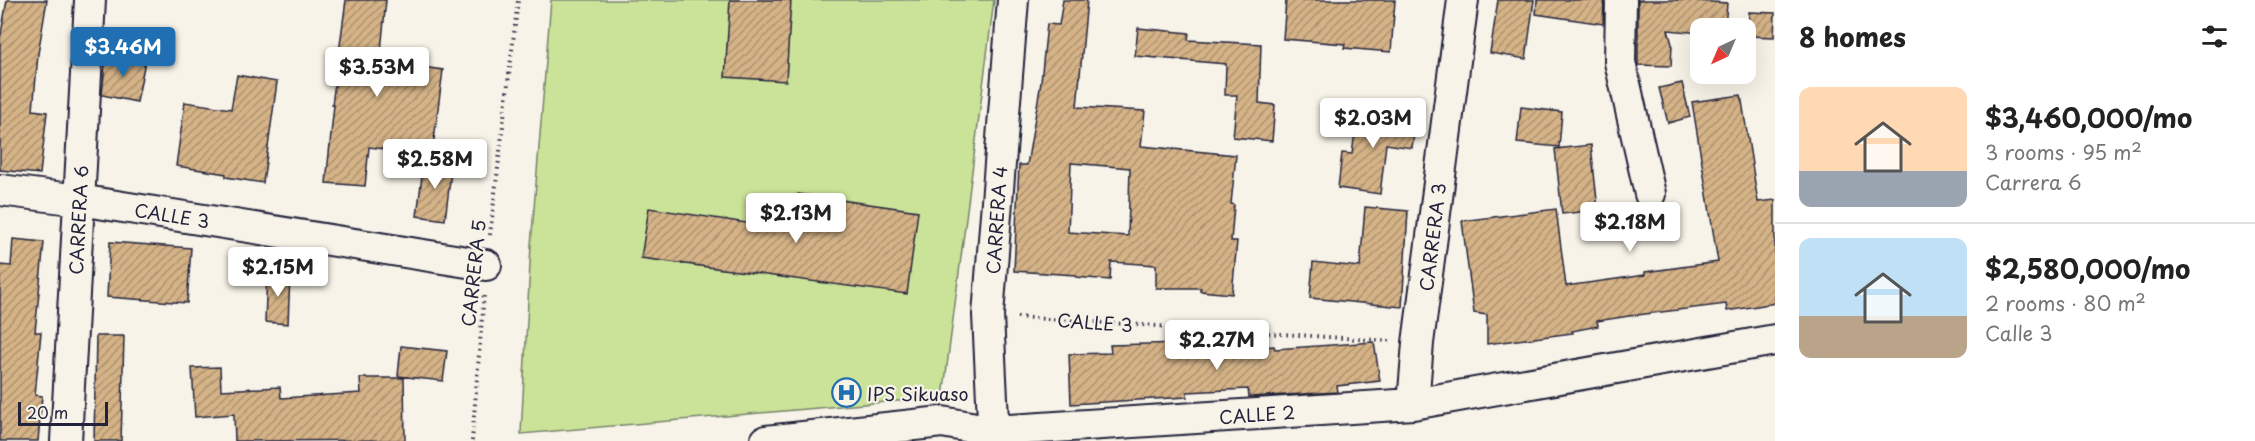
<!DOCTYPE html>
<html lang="en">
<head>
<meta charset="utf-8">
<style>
  :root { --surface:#fff; --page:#f6f6f6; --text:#222; --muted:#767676; --line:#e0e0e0; --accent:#1f6fb2 }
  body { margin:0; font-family:"Playpen Sans",sans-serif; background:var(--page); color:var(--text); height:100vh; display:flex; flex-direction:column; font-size:22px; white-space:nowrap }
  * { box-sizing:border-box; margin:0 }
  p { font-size:20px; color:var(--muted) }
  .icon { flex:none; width:33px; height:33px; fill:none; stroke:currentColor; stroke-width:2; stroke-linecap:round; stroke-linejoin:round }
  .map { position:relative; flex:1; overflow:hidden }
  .panel { display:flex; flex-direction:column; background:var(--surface); width:480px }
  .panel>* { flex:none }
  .needle { width:39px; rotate:224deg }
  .tools { position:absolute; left:1690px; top:18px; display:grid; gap:12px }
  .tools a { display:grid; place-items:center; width:66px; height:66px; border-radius:12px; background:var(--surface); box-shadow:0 6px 24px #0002; font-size:30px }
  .scale { position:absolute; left:18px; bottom:15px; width:90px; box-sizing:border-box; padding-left:6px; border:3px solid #22223b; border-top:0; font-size:16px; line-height:21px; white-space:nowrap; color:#22223b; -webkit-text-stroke:4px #f7f3e8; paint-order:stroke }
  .price { position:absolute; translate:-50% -51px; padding:0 14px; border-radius:6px; background:#fff; color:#222; font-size:20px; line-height:39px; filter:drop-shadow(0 2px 3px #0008) }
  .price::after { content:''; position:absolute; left:50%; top:36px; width:18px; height:14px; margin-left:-9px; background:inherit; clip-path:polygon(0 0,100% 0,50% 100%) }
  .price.on { background:var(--accent); color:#fff }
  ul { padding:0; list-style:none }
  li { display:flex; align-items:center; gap:18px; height:150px; padding:0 24px }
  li+li { border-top:2px solid var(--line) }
  li span { display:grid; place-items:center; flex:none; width:168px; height:120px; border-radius:12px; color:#555 }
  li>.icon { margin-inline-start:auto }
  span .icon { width:72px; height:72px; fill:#fffc; stroke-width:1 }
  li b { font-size:26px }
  h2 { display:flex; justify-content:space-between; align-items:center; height:72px; padding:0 24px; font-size:26px }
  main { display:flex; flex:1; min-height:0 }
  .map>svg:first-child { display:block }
  .green { fill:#cbe399; stroke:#76826a; stroke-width:1.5 }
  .building { fill:url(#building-hatch); stroke:#22223b; stroke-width:1.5; fill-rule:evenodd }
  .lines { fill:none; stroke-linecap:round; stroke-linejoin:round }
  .street-casing { stroke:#22223b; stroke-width:34 }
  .path { stroke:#22223b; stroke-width:4; stroke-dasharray:1.5 4.5; stroke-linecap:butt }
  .street { stroke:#f7f3e8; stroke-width:30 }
  .labels { text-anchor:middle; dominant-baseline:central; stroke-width:4.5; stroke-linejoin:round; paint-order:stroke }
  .street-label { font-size:18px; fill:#22223b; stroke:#f7f3e8 }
  .poi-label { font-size:18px; fill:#22223b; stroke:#f7f3e8; text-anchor:start }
</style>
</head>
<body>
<main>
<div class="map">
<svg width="1775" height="441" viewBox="0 0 1775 441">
  <defs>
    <pattern id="building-hatch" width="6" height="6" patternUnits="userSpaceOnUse" patternTransform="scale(1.5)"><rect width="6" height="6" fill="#d5b387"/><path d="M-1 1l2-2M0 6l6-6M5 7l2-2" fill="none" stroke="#ac9170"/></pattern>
  </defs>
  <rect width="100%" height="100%" fill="#f7f3e8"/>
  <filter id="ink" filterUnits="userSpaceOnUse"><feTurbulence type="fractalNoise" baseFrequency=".0167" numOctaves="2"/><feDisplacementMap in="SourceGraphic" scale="12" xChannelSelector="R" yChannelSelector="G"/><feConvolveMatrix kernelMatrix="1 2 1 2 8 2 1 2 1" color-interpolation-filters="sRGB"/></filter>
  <g filter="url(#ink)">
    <path class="green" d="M551,0H994L943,397L521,434L531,245Z"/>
    <path class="building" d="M7,0H47L38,54L33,110L47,112L40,174L0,170V39Z
      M346,0H386L380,61L443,70L432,155L369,147L365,186L326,183L334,105H332Z
      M730,0H791L786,81L725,77Z
      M1063,0H1087L1077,107L1145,111L1141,146L1236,155L1231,204L1234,205L1231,241H1237L1232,294L1200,291L1201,288H1156V265L1111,262L1110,280L1076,277V275L1014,271L1019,165H1027L1041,82L1047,24L1059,25ZM1071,163L1130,168L1128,236L1068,232Z
      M1286,0H1395L1391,52L1344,48L1345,44L1283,39Z
      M1498,0H1534L1526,59L1490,53Z
      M1537,0H1604L1603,24L1536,14Z
      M1638,0H1682L1727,3L1725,28H1701V33L1668,30L1672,44L1671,66L1638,65Z
      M1749,12L1775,13L1774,37L1748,36Z
      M1138,28L1189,33L1188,40L1261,44L1259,103L1275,105L1272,141L1233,137L1237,95H1225L1226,64L1135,56Z
      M106,54L145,61L137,102L102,95Z
      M237,75L277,82L263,183L226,177V174L176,166L185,102L231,109Z
      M1682,83L1690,117L1668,123L1659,88Z
      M1741,95L1758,202L1775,200V303L1727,311L1726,304L1629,316L1597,321L1598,326L1572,331L1573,333L1487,344V315L1474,313L1462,221L1556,209L1566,286L1645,275V272L1718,262L1692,102Z
      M1521,107L1562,112L1559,147L1517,143Z
      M1358,110L1416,118L1412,148L1386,144L1380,194L1338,188L1342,153L1352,154Z
      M1591,145L1598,210L1562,214L1555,149Z
      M424,160L452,164L445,220L417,216Z
      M798,194L918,211L907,294L641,258L649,208L793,230Z
      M1365,207L1408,211L1402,307L1310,298L1313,262L1360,267Z
      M13,239L44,242L35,332H41L35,395L42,396L38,441H0V265L11,266Z
      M110,242L191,248L187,303L107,297Z
      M267,272L290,274L288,324L265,322Z
      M96,336H124L121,441H94Z
      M1374,342L1380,381L1337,386L1338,392L1249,397L1248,389L1187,392V397L1071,404L1069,354L1111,353L1110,345L1185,343L1186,350L1230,348L1231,350L1274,346L1275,349Z
      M401,346L447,351L443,381L398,376Z
      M220,367L221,390L280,387L281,398L361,393L360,378H404L405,440L235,441L234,414L195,417L192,368Z"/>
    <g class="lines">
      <defs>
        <path id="street" d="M1621,0L1620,62L1650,194
          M0,190L79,200L486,265
          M1413,404L1418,343L1463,0
          M66,441L90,0
          M766,441L942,422L993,431L1413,404L1775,340
          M994,441L988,315L1013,0"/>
      </defs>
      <use href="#street" class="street-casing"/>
      <path class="path" d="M490,235L518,0
        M1017,317L1390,341
        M472,441L484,293"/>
      <use href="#street" class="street"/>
    </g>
  </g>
  <defs>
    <symbol id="hospital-ring" viewBox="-11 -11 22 22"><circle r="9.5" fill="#f7f3e8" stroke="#1f6fb2" stroke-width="1.5"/><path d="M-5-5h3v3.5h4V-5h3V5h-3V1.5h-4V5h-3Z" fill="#1f6fb2"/></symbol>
  </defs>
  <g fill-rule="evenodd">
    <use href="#hospital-ring" x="830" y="376" width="33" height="33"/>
  </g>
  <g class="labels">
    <g class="street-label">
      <text transform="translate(172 215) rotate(9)">CALLE 3</text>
      <text transform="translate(78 220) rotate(-87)">CARRERA 6</text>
      <text transform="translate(996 220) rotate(-86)">CARRERA 4</text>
      <text transform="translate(1432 237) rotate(-83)">CARRERA 3</text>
      <text transform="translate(473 273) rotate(-84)">CARRERA 5</text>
      <text transform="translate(1095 322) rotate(4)">CALLE 3</text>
      <text transform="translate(1257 414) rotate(-4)">CALLE 2</text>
    </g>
    <g class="poi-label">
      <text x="867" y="393">IPS Sikuaso</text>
    </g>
  </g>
</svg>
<div class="tools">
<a><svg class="needle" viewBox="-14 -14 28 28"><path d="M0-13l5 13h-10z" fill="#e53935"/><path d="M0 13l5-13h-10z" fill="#767676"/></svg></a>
</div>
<div class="scale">20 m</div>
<b class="price on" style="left:123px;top:78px">$3.46M</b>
<b class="price" style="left:377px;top:98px">$3.53M</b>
<b class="price" style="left:1373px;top:149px">$2.03M</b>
<b class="price" style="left:435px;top:190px">$2.58M</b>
<b class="price" style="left:796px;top:244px">$2.13M</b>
<b class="price" style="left:1630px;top:253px">$2.18M</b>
<b class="price" style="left:278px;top:298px">$2.15M</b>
<b class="price" style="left:1217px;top:371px">$2.27M</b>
</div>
<section class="panel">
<h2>8 homes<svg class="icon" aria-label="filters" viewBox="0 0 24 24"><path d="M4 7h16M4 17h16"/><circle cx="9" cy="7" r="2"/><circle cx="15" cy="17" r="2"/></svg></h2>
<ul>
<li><span style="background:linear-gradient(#ffd9b3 70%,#9aa5b1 0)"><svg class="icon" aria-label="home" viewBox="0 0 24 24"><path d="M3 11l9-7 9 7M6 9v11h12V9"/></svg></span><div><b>$3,460,000/mo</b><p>3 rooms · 95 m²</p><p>Carrera 6</p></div></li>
<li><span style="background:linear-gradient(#bfe0f5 65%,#b9a48a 0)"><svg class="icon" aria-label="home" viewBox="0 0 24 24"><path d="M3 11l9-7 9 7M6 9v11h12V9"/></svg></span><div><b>$2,580,000/mo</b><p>2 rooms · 80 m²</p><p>Calle 3</p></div></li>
</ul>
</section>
</main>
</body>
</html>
